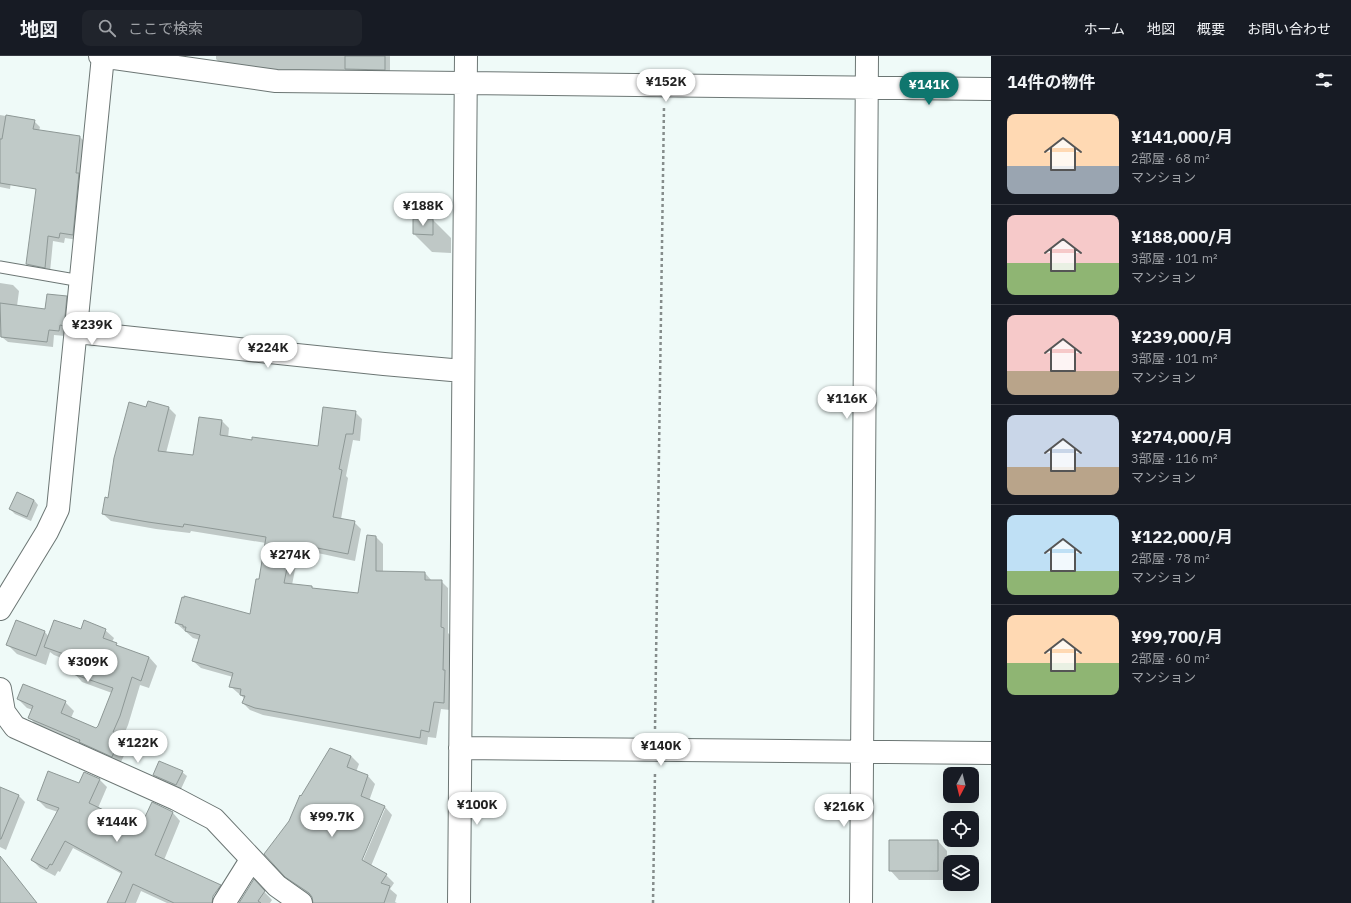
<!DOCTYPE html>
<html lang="ja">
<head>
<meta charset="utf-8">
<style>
  :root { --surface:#171b24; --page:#20242c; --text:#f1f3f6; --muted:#9ea1a6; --line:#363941; --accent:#0f766e }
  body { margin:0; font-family:"IBM Plex Sans","Noto Sans JP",sans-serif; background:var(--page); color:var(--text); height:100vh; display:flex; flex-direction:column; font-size:15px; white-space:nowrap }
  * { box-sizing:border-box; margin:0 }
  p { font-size:13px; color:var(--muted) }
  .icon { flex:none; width:22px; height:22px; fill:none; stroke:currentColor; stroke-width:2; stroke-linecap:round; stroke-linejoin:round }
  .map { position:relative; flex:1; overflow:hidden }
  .drawer { display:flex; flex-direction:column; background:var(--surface); width:360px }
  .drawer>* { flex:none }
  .needle { width:26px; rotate:187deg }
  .fabs { position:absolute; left:943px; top:711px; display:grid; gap:8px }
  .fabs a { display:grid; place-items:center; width:36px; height:36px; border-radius:8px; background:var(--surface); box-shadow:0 4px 16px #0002; font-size:20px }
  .price { position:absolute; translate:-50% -34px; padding:0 9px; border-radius:14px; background:#fff; color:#222; font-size:13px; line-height:26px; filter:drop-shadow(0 1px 2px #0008) }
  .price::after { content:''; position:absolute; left:50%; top:24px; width:12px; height:9px; margin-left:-6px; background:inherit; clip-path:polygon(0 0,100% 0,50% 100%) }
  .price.active { background:var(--accent); color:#fff }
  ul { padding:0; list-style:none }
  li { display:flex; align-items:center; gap:12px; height:100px; padding:0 16px }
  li+li { border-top:1px solid var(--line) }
  li span { display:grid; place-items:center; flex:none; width:112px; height:80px; border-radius:8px; color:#555 }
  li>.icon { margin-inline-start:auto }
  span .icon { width:48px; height:48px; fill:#fffc; stroke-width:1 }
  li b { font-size:17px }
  h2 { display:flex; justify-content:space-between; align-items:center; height:48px; padding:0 16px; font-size:17px }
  header { display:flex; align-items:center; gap:24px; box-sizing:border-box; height:56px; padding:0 20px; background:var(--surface); border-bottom:1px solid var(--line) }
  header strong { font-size:19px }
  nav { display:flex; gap:22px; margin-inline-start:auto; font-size:14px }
  .search { width:280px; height:36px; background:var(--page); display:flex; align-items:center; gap:10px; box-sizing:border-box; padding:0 14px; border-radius:8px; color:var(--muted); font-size:15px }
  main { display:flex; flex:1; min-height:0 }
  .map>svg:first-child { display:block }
  .shadow { fill:#0003; fill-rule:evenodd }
  .building { fill:#c0cac8; stroke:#8e9896 }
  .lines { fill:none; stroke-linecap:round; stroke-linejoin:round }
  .service-casing { stroke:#6c7674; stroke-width:13 }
  .minor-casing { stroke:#6c7674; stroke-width:24 }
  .path { stroke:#858c8b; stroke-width:2.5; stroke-dasharray:3 3; stroke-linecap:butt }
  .service { stroke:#fff; stroke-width:11 }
  .minor { stroke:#fff; stroke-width:22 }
</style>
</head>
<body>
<header>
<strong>地図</strong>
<div class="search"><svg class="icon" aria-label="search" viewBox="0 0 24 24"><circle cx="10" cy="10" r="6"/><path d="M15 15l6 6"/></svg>ここで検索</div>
<nav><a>ホーム</a><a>地図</a><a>概要</a><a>お問い合わせ</a></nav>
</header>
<main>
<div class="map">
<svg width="991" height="847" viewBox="0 0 991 847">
  <rect width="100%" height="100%" fill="#effaf8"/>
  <path class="shadow" d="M216,0H390V19L284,18L222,9L216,3Z
    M0,59L34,65L40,71L39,75L80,81L85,86L78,184L65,182L64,187L53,185L50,216L33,213L28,208L37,135L14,103L10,133L0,131Z
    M433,164L451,182V197L432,196L414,178Z
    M0,227L13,229L19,235L17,250L46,254L66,241L72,247L65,280L54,279L53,291L8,286L3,282L0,281Z
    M149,346L169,352L176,359L166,397L194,401L222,365L229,372L228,382L319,391L355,356L362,363L360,385L353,384L346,420L348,422L341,463L354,466L361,473L355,505L299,493L292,529L311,531L313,533L358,538L376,481L383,488V516L425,517L432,525H441L448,532V577L451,580L450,654L441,653L436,682L428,681L427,689L263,659L250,654L243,647L245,643L230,630L233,621L201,612L193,605L200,584L193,582L176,567L251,559L260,524L266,487L191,475L190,477L156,473L111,465L103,458Z
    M34,444L38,449L31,465L15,458L10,453Z
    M16,566L45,576L49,581L81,575L105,574L114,582L112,586L120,591L149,601L157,610L149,632L140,629L128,669L122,683L129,689L120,708L89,694L84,690L38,671L30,662L33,654L27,652L18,643L65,646L74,655L71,662L97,673L112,637L82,626L74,617L77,608L54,599L50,596L46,609L17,598L8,589Z
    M331,693L351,700L359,708L356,716L368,720L375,728L369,745L385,751L392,759L371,810L386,819L394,827L390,833L397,839L395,846L397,847H314L313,842L294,828L286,820L290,765L301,741ZM383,753H385L361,809L359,808Z
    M182,716L187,720L181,733L158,723L154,719Z
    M100,724L107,731L98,752L139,772L145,764L153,747L173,757L180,765L164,804L220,830L228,837L222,847H167L141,835L136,847H108L122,818L73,792L60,816L58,815L55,820L40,812L32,804L58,756L46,752L38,744L79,728ZM218,831H220L212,845L210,844Z
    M0,732L18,739L25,746L6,794L0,791Z
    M890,785H938L947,795V824H899L890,814Z
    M254,825L272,844L270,847H240Z"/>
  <path class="building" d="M345,0H385V14L345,13Z
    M6,59L35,64L33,73L80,80L76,117H79L73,179L60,177L59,182L48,180L45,212L26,208L36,133L0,127V83H2Z
    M413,163H433V179L413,178Z
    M47,238L67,240L64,270L60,269L59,275L49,274L47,286L1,281L0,247L45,253Z
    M148,345L169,351L158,395L193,399L199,361L222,364L220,379L252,384V381L318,390L323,351L356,355L353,378H346L339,413L342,414L333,461L355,465L348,498L292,487L284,527L312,530V532L358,537L367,479L376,480V515L425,516V524H442L441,571L444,572L443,614H445L444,647L434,646L429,676L421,674L420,682L255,652L242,647L245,640L240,639L241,633L229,631L233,617L192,605L200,579L185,575L186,571H183V569L175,567L182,541L184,542V540L250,558L256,523H259L266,481L184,468L183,471L148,466L102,458L105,441L108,442L114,402L129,346L146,351Z
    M17,436L34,444L27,461L9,453Z
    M16,564L45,575L36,600L6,589Z
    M54,564L81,573L84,564L106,573L103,582L117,587L116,589L149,601L141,625L132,621L120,660L113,676L121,680L112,701L79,686L80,684L28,662L33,650L17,643L23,628L66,645L61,657L96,672L98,670L113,632L73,618L78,603L44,591Z
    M330,692L351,700L347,711L368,719L361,740L385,750L362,804L387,818L381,827L390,830L384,847H313L312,841L309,837L285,821L264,798L289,765L300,739L301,740Z
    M159,705L183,715L176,729L153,719Z
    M48,715L79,727L84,716L100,723L89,747L139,771L143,762L144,763L152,746L173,756L155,799L221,829L213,840L212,847H174L133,828L125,847H107L122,816L65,785L52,809L50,808L47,813L31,804L59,752L37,744Z
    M0,731L19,739L1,783H0Z
    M889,784H938V815H889Z
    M0,800L37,847H0Z
    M254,823L265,835L258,845L261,847H239Z"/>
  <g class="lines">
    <defs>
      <path id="service" d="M0,211L81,225"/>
      <path id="minor" d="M100,0L276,25L991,33
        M76,276L384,308L463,315
        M0,553L47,476L58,453L103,0
        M0,633L4,656L15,671L176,743L214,763L277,830L301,847
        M460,692L991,697
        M224,847L251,804
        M459,847L466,0
        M861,847L867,0"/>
    </defs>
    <use href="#service" class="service-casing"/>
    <use href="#minor" class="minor-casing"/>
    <path class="path" d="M655,673L664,50
      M653,847L655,716"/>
    <use href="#service" class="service"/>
    <use href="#minor" class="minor"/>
  </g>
</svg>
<div class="fabs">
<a><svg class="needle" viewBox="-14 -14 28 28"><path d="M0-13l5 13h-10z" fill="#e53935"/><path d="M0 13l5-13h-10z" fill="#9ea1a6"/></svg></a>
<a><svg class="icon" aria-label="locate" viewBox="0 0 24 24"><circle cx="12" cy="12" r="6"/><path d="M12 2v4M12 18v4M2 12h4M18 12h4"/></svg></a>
<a><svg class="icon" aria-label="layers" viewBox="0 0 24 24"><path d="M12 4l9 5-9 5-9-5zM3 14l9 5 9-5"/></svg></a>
</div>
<b class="price" style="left:666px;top:47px">¥152K</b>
<b class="price active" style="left:929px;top:50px">¥141K</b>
<b class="price" style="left:423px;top:171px">¥188K</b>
<b class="price" style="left:92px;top:290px">¥239K</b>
<b class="price" style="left:268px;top:313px">¥224K</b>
<b class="price" style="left:847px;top:364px">¥116K</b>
<b class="price" style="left:290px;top:520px">¥274K</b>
<b class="price" style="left:88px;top:627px">¥309K</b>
<b class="price" style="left:138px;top:708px">¥122K</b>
<b class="price" style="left:661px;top:711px">¥140K</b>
<b class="price" style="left:477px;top:770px">¥100K</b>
<b class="price" style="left:844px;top:772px">¥216K</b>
<b class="price" style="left:332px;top:782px">¥99.7K</b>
<b class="price" style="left:117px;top:787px">¥144K</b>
</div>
<section class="drawer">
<h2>14件の物件<svg class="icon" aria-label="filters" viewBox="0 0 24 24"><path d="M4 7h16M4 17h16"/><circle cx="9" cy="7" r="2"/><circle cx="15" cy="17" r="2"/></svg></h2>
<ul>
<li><span style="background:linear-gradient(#ffd9b3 65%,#9aa5b1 0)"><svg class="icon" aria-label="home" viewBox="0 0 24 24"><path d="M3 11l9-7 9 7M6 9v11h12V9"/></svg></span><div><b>¥141,000/月</b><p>2部屋 · 68 m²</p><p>マンション</p></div></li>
<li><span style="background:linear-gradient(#f6c9c9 60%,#8fb573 0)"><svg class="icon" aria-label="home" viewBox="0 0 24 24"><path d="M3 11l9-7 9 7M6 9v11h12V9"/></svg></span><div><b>¥188,000/月</b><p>3部屋 · 101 m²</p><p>マンション</p></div></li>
<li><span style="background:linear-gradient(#f6c9c9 70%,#b9a48a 0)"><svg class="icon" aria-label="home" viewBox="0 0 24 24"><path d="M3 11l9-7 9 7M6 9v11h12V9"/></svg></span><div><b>¥239,000/月</b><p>3部屋 · 101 m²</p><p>マンション</p></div></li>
<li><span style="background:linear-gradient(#c9d6e8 65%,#b9a48a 0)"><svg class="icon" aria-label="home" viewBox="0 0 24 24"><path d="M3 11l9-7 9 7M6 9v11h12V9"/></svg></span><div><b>¥274,000/月</b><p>3部屋 · 116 m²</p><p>マンション</p></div></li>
<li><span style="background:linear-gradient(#bfe0f5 70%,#8fb573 0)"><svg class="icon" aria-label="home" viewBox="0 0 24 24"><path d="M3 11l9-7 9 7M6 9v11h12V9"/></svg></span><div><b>¥122,000/月</b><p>2部屋 · 78 m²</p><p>マンション</p></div></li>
<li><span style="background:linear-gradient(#ffd9b3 60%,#8fb573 0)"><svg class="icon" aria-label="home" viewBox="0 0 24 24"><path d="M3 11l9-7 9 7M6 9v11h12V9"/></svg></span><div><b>¥99,700/月</b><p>2部屋 · 60 m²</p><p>マンション</p></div></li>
</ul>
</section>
</main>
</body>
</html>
